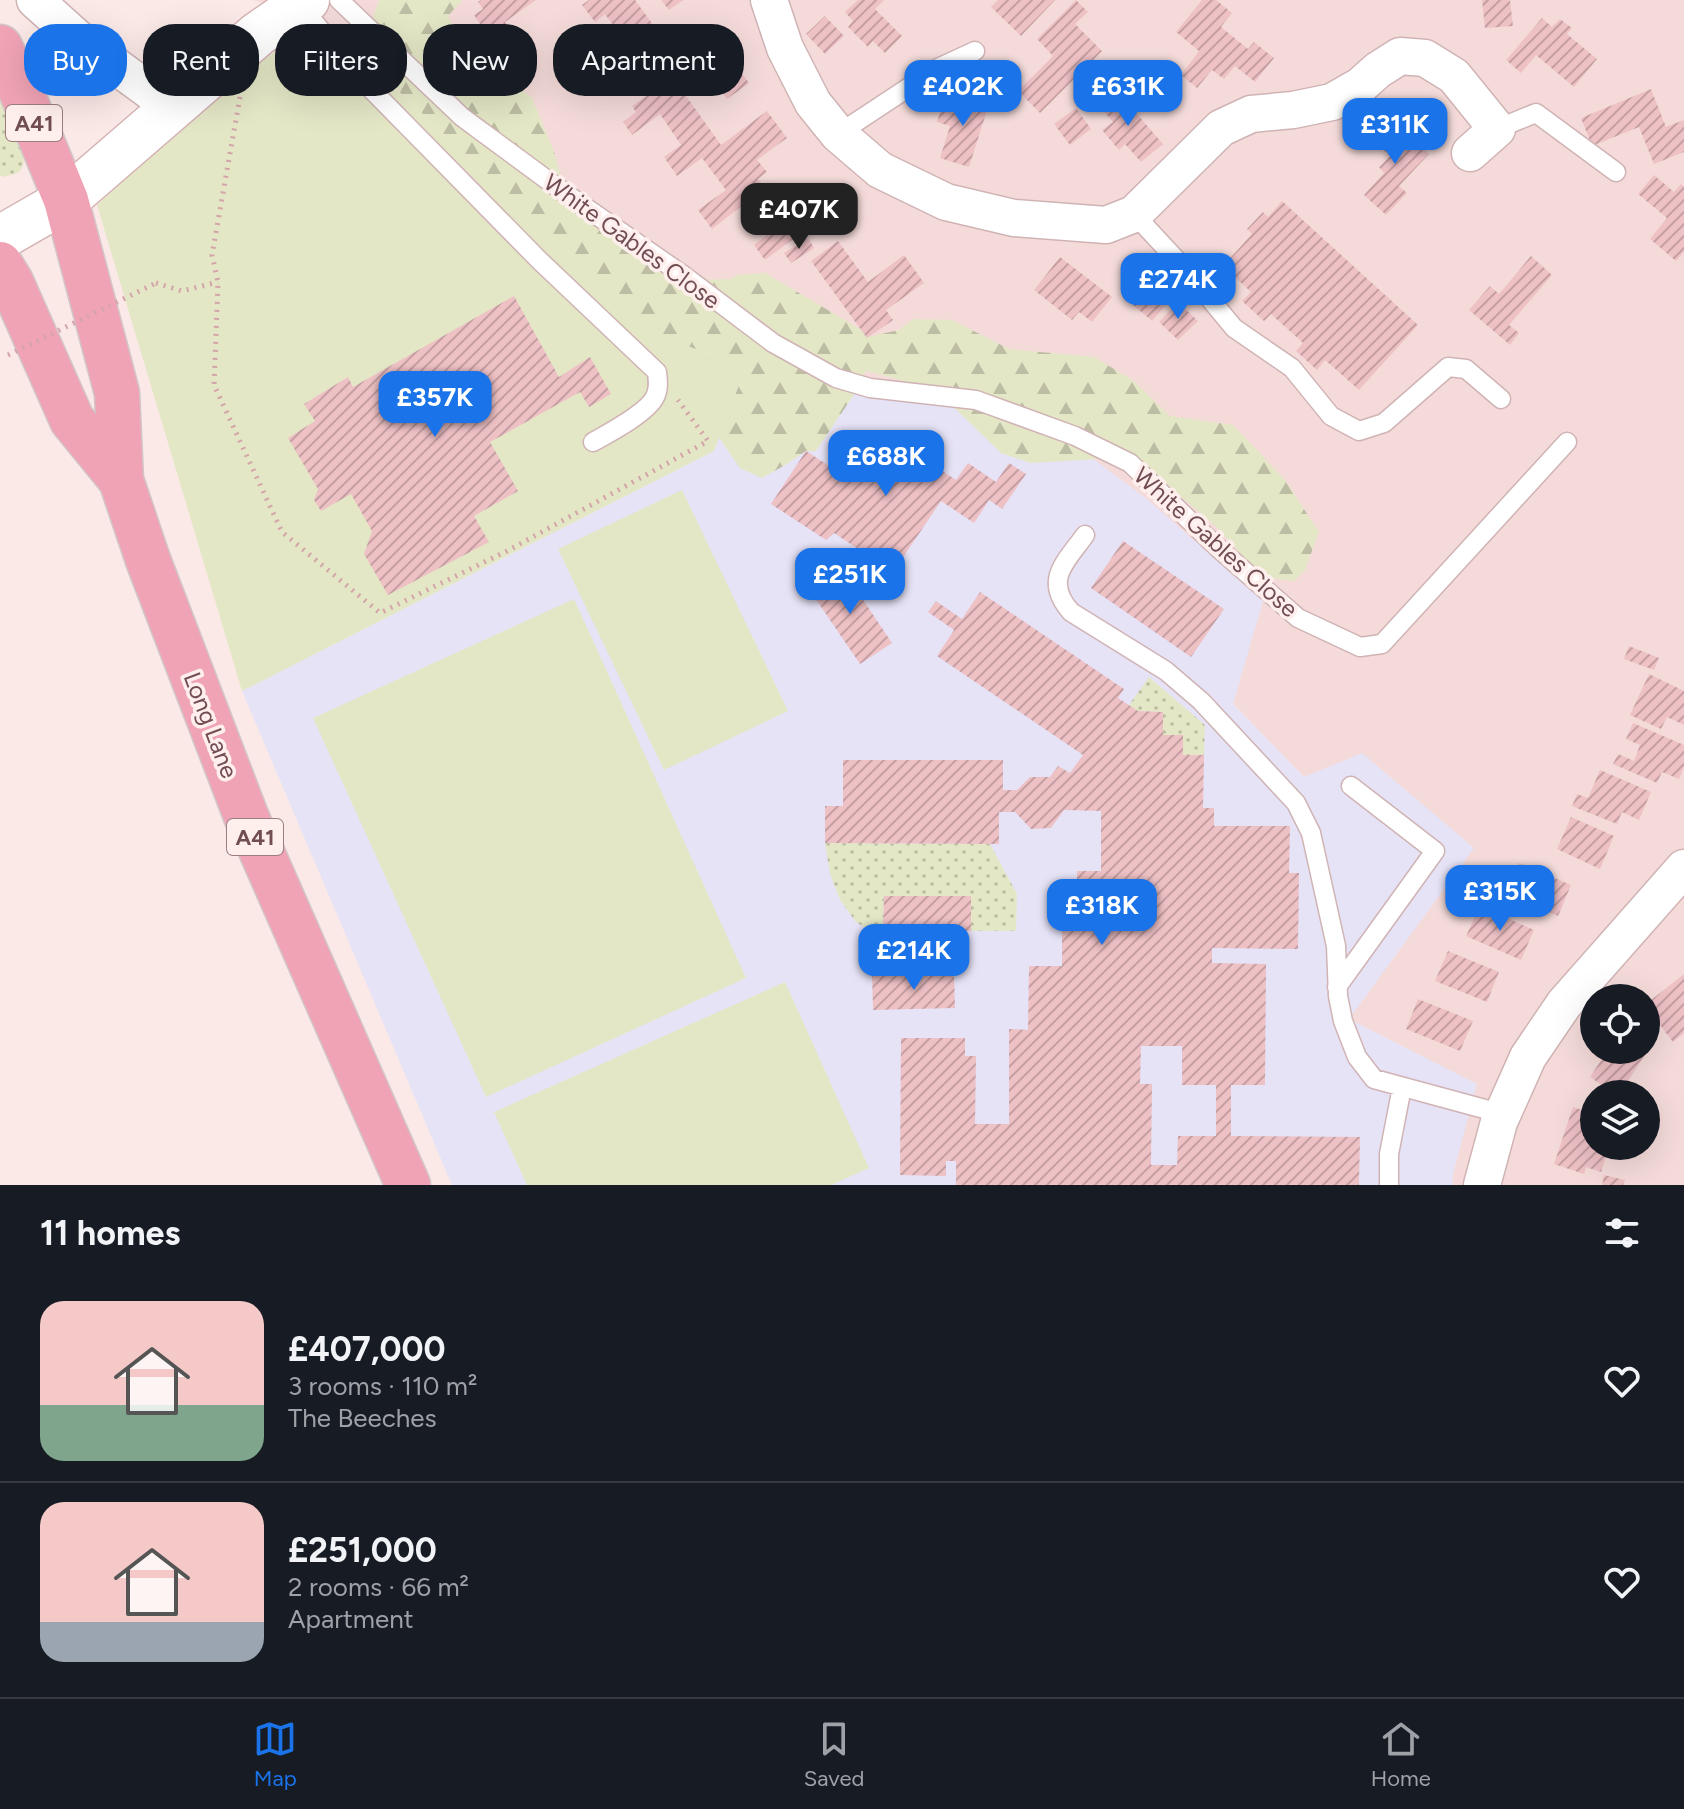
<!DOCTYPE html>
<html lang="en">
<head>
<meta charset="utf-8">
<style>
  :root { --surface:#171b24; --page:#20242c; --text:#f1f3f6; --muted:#9ea1a6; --line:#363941; --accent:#1a73e8 }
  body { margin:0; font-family:Figtree,sans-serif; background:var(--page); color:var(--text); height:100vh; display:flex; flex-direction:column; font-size:30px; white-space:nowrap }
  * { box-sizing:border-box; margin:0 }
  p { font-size:26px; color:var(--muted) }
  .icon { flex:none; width:44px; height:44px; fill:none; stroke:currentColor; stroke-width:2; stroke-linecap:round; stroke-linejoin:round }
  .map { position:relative; height:1185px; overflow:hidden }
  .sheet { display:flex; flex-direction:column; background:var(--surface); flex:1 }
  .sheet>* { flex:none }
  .banner { position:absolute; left:24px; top:24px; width:800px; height:72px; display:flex; gap:16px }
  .buttons { position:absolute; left:1580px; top:984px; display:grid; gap:16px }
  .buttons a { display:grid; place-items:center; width:80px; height:80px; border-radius:50%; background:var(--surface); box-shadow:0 8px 32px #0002; font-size:40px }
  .price { position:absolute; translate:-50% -68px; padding:0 18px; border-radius:16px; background:var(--accent); color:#fff; font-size:26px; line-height:52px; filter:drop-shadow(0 2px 4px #0008) }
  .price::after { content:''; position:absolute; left:50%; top:48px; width:24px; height:18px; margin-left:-12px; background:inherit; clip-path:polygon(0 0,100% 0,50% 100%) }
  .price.active { background:#222; color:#fff }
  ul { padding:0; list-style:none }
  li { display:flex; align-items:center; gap:24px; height:200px; padding:0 40px }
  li+li { border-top:2px solid var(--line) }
  li span { display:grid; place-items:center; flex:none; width:224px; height:160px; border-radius:24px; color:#555 }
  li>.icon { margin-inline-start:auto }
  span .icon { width:96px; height:96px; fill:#fffc; stroke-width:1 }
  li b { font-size:34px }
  h2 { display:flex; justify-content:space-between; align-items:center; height:96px; padding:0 40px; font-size:34px }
  .tag { padding:0 28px; border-radius:32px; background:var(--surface); box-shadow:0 8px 32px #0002; font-size:28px; line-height:72px }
  .tag.active { background:var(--accent); color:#fff }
  .menu { display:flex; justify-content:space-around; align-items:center; height:112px; border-top:2px solid var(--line); background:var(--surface); font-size:22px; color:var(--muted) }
  .menu a { display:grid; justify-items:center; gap:4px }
  .menu .active { color:var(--accent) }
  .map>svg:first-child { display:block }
  .residential { fill:#f4dbd9; fill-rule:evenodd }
  .education { fill:#e6e3f7 }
  .grass { fill:url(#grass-dots) }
  .forest { fill:url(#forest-firs) }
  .garden { fill:#e4e7c6 }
  .building { fill:url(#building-hatch); fill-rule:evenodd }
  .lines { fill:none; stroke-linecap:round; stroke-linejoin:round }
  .lane-casing { stroke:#d0b3b4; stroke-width:21 }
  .street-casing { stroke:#d0b3b4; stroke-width:39 }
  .secondary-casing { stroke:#d5b2b4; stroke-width:47 }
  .highway-casing { stroke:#d2c6c8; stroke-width:47 }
  .path { stroke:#d3a4a8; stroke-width:5; stroke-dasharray:2 6; stroke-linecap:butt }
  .lane { stroke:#fff; stroke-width:18 }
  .street { stroke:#fff; stroke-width:36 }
  .secondary { stroke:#fff; stroke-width:44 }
  .highway { stroke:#f0a3b4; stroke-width:44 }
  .path-bridge { stroke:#d3a4a8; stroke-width:5; stroke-dasharray:2 6; stroke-linecap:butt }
  .labels { text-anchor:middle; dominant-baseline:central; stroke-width:7; stroke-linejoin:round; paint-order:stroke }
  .shield { fill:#feefed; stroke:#9c7e80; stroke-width:2 }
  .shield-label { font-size:22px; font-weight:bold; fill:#724d52 }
  .street-label { font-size:24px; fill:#724d52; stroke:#feefed }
</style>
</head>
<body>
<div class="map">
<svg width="1684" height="1185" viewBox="0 0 1684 1185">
  <defs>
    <pattern id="grass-dots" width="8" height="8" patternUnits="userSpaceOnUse" patternTransform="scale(2)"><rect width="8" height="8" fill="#e4e7c6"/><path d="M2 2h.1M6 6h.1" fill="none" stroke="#bdbda3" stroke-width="1.8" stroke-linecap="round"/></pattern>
    <pattern id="forest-firs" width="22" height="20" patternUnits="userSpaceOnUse" patternTransform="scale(2)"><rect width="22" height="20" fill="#e4e7c6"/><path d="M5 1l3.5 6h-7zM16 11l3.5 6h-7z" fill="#bdbda3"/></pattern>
    <pattern id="building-hatch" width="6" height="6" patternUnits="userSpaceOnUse" patternTransform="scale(2)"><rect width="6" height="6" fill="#eec1c5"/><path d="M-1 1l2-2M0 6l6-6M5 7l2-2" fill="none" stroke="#c59fa3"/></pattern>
  </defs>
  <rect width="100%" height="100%" fill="#fbe9e7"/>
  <path class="residential" d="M252,0H1684V1185H1452L1453,1174L1349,1019L1304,777L1233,704L1262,601L863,394L657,336L322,19ZM1594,998H1646V1050H1594ZM1594,1094H1646V1146H1594Z"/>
  <path class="education" d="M746,366L863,394L976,410L1076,446L1147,499L1263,601L1233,704L1304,777L1362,753L1474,848L1349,1019L1477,1084L1453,1174L1452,1185H452L242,691L714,451Z"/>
  <path class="grass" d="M0,100C7,116 37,161 17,173C13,175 8,175 3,177L0,175Z
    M1149,677L1205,725L1204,755H1183L1163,735V712L1138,711L1129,705Z
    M825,843L990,844L1017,894L1016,931H971V896H884L883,930L864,927L856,922L840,900L830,874Z"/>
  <path class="forest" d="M380,0H462L448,16L461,41L532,98L554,152L567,197L683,280L730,279L737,275L765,273L872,336L899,330L913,319L952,320L1009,349L1094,357L1134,381L1170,416L1233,425L1285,480L1319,532L1305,570L1294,581L1261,577L1217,527L1133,457L1031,463L1001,453L935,389L866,371L853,396L816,451H806L787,464L762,478L740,468L719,438L746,366L657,336L389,82C381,56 364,25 380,0Z"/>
  <path class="garden" d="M322,19L657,336L746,366L714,451L242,691L97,205L219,91Z
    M682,490L788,711L664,770L558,549Z
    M574,599L746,978L486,1097L313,718Z
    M785,982L869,1168L831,1185H527L494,1112Z"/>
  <path class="building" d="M481,0H536L505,22L529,57L501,77L493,65L503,58L474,15L483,9L478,2Z
    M589,0H635L662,37L655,42L691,93L686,96L721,145L767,111L787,138L757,160L767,172L758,179L765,189L773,182L808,228L765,260L754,245L771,232L748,201L712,229L698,210L726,190L702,158L677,176L664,157L681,145L660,114L632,135L623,122L636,112L632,106L652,92L629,60L619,68L607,51L623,39L605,14L595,22L582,5Z
    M661,0H683L669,10Z
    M858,0H884L875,9L902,36L885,53L873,41L868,47L848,27L853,21L845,12Z
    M998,0H1055L1021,36L991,7Z
    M1076,0L1088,12L1075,24L1102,51L1040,113L1018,91L1053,56L1037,39Z
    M1202,0H1216L1232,13L1221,27L1248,49L1254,42L1274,58L1255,82L1235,66L1224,79L1212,70L1197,88L1181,75L1199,51L1176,32Z
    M1482,0H1510L1513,26L1485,28Z
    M825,16L844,36L825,54L806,34Z
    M1542,18L1552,27L1560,19L1572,28L1567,34L1597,59L1574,87L1536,55L1521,73L1506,60Z
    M731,59L749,83L727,99L710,74Z
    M1651,89L1666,127L1684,120V152L1654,164L1639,127L1592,146L1581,118Z
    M1116,90L1163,144L1141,162L1125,144L1119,150L1102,130L1113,122L1098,105Z
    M960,92L990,101L969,167L940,158L950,126L937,122L943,103L955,106Z
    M1076,108L1091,129L1070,145L1054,124Z
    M1392,119L1429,154L1399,186L1407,193L1386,215L1364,195L1384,173L1379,167L1390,156L1373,140Z
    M1654,175L1674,192L1681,184L1684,187V252L1676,261L1650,239L1667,218L1638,194Z
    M1282,201L1418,325L1359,390L1325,360L1317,370L1296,351L1303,343L1271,314L1264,321L1242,301L1251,292L1223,266L1252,234L1247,229L1263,212L1268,217Z
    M808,238L814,248L791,263L784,253Z
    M838,241L868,282L904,255L924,283L886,310L893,320L867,338L811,261Z
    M1531,256L1552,275L1509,325L1519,333L1510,345L1469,310L1490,286L1499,294Z
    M1060,257L1112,297L1092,322L1079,312L1072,320L1034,290Z
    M1150,283L1170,300L1152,321L1132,304Z
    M514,296L559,377L590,357L611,394L589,407L580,392L490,442L518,491L474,516L489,542L388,595L364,554L372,531L351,494L321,511L314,500L318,489L288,438L315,421L304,404L348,377L353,387Z
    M1178,302L1198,321L1178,340L1159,322Z
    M883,432L956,480L968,463L996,482L1009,463L1026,474L1002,509L989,500L974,523L941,501L893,572L834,533L826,540L771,504L806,451L851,480Z
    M1123,541L1224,609L1191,657L1091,588Z
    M841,567L892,643L860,664L809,589Z
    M980,592L1124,689L1118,698L1138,711L1163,712V735H1183V755H1204L1203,808H1214V826H1290L1289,873H1299L1298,949L1212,948V963L1266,964L1265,1085H1231V1136L1360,1137L1359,1185H956V1161H946V1176L900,1175L901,1038H965V1056H976L975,1124H1009V1029L1028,1030L1029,966H1062V910L1077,911V871H1101V811L1064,810L1051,828L1031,829L1015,812H999V844L825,843V806H843V760H1003V790H1017L1030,777H1050L1058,766L1070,773L1083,755L937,656L954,630L928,612L936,601L962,619ZM1141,1046H1182V1085H1216V1136H1178L1177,1165H1151L1152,1084H1140Z
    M1629,646L1659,658L1654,670L1624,659Z
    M1649,674L1684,691V725L1667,717L1661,729L1630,715Z
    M1633,723L1684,745V767L1679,779L1662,772L1657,783L1613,764L1618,754L1634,761L1640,745L1626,739Z
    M1600,770L1651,792L1639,820L1622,812L1617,824L1572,806L1577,794L1588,798Z
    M1571,817L1614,836L1600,869L1557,849Z
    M1519,863L1571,885L1558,916L1506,894Z
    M884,896H971V931L883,930Z
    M1480,906L1534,930L1521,960L1466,936Z
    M1448,951L1499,972L1487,1002L1435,981Z
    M954,973L955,1008L873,1010L872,975Z
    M1684,974V1033L1673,1042L1646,1007V1004Z
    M1418,999L1473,1021L1460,1051L1406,1029Z
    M1646,1043L1651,1046L1619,1094H1615L1590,1077L1608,1050H1646Z
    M1646,1106L1656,1111L1646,1131Z
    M1573,1107L1594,1114V1146H1609L1601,1172L1586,1167L1584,1174L1554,1164Z
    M1604,1175L1625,1180L1623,1185H1602Z"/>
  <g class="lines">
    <defs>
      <path id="lane" d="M339,0L462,117L569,196L683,275L773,343L836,378L870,388L976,400L1075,436L1130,463L1217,547L1298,618L1360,647L1382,644L1567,442
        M300,5L363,81L540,261L657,372C658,381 659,389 655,397C647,413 609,433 593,442
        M1497,129L1536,113L1616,172
        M838,134L938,68L975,51
        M1134,214L1186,270L1234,328L1292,368L1331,416L1359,431L1384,423L1448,367L1466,369L1501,399
        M1085,535C1065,563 1043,580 1071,612L1166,671L1201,701L1296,803L1311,833L1336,946L1338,996L1343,1021L1357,1057L1374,1079L1503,1114
        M1337,987L1435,851L1351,786
        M1389,1185V1154L1402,1087"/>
      <path id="street" d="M35,0L76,37L173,108
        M769,0L785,48L813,103L838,134L880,170L946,202L1014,218L1106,225L1134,214L1221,128L1251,114L1293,110L1332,102L1360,86L1378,70L1400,56L1425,58L1454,76L1497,129L1470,153
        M1482,1185L1499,1122L1528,1057L1564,1004L1684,868"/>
      <path id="secondary" d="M0,238L66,200L258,34L307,0"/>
      <path id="highway" d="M0,47L22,93L66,200L117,393L121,480L148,560L246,816L408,1185
        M0,264L11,282L72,420L121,480"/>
    </defs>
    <use href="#lane" class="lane-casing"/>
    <use href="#street" class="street-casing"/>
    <use href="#secondary" class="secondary-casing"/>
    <use href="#highway" class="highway-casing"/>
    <path class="path" d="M240,97L212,255L218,282L214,385L282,532L380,613L507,551L708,441L678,400
      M156,283L182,291L218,282"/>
    <use href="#lane" class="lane"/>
    <use href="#street" class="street"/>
    <use href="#secondary" class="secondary"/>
    <use href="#highway" class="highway"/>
    <path class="path-bridge" d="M8,355L156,283"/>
  </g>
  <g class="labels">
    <g class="shield">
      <rect x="6" y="105" width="56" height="36" rx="6"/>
      <rect x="227" y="819" width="56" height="36" rx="6"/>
    </g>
    <g class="shield-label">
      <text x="34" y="123">A41</text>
      <text x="255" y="837">A41</text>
    </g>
    <g class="street-label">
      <text transform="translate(632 241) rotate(36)">White Gables Close</text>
      <text transform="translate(1216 542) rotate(42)">White Gables Close</text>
      <text transform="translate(211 725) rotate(69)">Long Lane</text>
    </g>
  </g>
</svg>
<div class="buttons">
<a><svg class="icon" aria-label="locate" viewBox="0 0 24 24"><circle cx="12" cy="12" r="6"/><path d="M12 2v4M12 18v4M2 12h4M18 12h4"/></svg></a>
<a><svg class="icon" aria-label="layers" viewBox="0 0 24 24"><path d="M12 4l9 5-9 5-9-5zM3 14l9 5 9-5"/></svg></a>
</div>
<b class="price" style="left:963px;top:128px">£402K</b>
<b class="price" style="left:1128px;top:128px">£631K</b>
<b class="price" style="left:1395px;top:166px">£311K</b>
<b class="price active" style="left:799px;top:251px">£407K</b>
<b class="price" style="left:1178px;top:321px">£274K</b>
<b class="price" style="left:435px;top:439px">£357K</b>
<b class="price" style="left:886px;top:498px">£688K</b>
<b class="price" style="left:850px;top:616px">£251K</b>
<b class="price" style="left:1500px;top:933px">£315K</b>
<b class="price" style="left:1102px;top:947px">£318K</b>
<b class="price" style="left:914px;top:992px">£214K</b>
<div class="banner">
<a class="tag active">Buy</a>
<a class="tag">Rent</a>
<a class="tag">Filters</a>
<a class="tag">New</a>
<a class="tag">Apartment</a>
</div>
</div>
<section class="sheet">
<h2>11 homes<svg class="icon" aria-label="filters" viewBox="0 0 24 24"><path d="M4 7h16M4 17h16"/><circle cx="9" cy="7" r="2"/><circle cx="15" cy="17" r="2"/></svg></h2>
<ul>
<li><span style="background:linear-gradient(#f6c9c9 65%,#7fa58c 0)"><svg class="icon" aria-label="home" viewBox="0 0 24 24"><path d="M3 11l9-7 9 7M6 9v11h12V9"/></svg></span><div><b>£407,000</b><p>3 rooms · 110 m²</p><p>The Beeches</p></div><svg class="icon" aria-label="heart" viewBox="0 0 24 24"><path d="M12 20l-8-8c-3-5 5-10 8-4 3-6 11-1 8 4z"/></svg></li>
<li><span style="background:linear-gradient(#f6c9c9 75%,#9aa5b1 0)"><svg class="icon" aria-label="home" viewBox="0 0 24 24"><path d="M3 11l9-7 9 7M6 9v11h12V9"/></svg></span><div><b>£251,000</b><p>2 rooms · 66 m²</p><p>Apartment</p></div><svg class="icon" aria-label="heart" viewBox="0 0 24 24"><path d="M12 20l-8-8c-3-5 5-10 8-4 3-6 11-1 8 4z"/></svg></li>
</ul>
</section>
<nav class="menu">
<a class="active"><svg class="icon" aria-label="map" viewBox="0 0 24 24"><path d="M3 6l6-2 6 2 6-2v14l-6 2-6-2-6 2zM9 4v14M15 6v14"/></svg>Map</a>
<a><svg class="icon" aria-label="saved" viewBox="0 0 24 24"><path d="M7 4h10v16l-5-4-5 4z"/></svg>Saved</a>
<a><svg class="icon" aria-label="home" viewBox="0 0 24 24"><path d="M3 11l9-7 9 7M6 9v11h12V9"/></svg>Home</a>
</nav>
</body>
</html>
